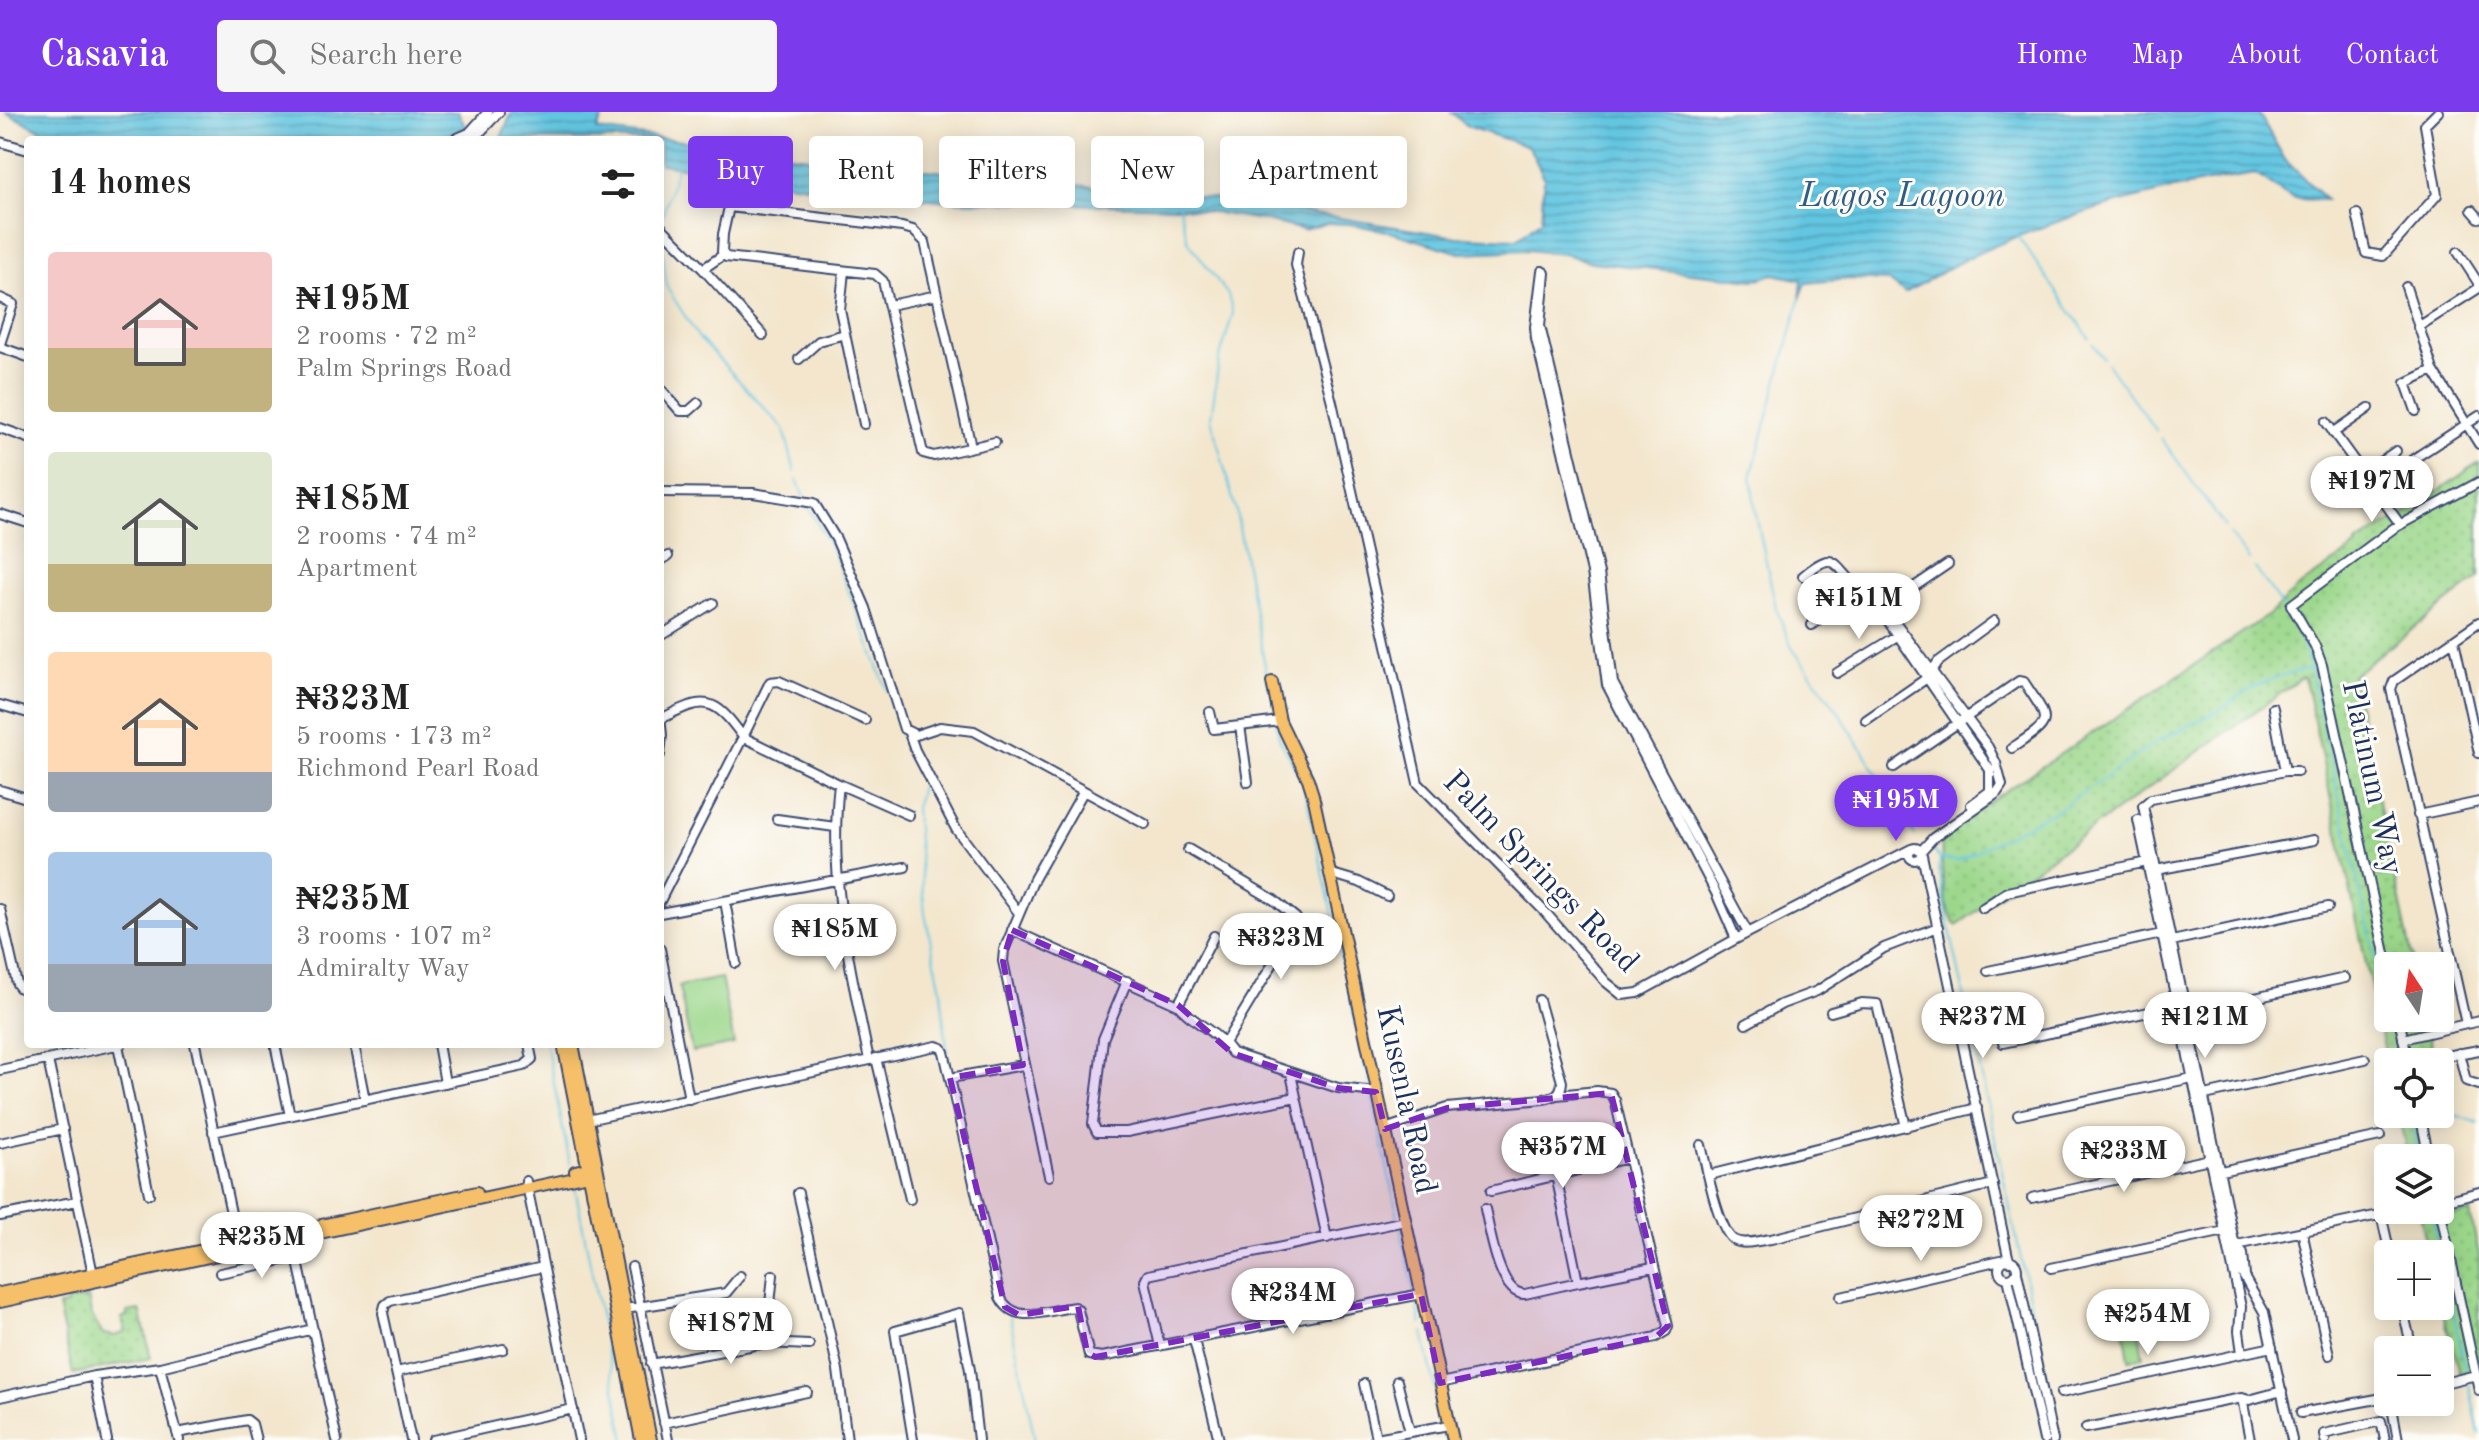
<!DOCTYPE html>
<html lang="en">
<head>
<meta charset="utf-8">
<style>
  :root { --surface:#fff; --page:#f6f6f6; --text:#222; --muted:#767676; --accent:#7c3aed }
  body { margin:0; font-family:"Old Standard TT",serif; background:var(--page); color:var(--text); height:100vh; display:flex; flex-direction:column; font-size:30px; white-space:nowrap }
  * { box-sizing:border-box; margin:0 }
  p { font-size:26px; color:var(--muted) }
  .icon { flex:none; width:44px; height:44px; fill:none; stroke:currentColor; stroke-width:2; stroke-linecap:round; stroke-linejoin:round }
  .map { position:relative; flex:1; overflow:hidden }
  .side { position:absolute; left:24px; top:24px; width:640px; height:912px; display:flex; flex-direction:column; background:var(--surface); border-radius:8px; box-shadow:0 4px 20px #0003 }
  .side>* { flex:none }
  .banner { position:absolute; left:688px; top:24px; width:760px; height:72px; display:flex; gap:16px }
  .needle { width:52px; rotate:348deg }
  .controls { position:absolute; left:2374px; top:840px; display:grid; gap:16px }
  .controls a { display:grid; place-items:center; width:80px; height:80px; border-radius:8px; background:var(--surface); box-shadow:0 4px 20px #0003; font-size:40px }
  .price { position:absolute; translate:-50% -68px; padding:0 18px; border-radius:28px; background:#fff; color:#222; font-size:26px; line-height:52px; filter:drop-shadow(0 2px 4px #0008) }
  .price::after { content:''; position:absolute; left:50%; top:48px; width:24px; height:18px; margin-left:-12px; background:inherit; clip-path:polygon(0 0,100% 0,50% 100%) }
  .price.active { background:var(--accent); color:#fff }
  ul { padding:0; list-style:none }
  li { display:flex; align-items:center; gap:24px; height:200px; padding:0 24px }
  li span { display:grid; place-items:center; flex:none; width:224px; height:160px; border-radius:8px; color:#555 }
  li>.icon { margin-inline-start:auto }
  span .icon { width:96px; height:96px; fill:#fffc; stroke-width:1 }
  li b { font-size:34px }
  h2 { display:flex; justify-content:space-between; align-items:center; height:96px; padding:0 24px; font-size:34px }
  .tag { padding:0 28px; border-radius:8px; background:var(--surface); box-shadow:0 4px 20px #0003; font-size:28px; line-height:72px }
  .tag.active { background:var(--accent); color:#fff }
  header { display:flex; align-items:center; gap:48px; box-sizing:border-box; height:112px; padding:0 40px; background:var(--accent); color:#fff }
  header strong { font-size:38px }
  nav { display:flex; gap:44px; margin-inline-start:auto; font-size:28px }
  .search { width:560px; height:72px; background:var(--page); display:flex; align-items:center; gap:20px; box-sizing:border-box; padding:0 28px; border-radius:8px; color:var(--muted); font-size:30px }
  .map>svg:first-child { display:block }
  .grass { fill:url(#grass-dots); stroke:#5b8374; stroke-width:2 }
  .garden { fill:#9bd78b; stroke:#5b8374; stroke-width:2 }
  .water { fill:url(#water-rules); stroke:#3f7aa0; stroke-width:2 }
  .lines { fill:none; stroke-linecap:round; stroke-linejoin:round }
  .stream { stroke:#63c6e1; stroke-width:2 }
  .minor-casing { stroke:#3b4a6f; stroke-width:12 }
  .major-casing { stroke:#3b4a6f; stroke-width:14 }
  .minor { stroke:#fff; stroke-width:8 }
  .major { stroke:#f6c06b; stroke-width:10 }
  .marked { fill:#7b2cbf; fill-opacity:0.2; stroke:#7b2cbf; stroke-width:6; stroke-dasharray:16 10; stroke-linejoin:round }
  .labels { text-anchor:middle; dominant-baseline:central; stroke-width:6; stroke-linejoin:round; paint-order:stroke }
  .street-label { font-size:32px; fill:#1b2f5e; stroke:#fdfcf7 }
  .water-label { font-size:34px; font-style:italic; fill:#315c85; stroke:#fdfcf7 }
</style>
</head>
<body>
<header>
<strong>Casavia</strong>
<div class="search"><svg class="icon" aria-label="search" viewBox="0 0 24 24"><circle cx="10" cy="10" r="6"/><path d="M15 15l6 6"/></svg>Search here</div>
<nav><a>Home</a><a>Map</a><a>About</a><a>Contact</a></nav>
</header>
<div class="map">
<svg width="2479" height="1328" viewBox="0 0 2479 1328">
  <defs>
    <pattern id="grass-dots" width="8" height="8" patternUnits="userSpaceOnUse" patternTransform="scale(2)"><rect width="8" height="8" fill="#9bd78b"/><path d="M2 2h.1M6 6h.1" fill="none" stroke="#85b97a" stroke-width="1.8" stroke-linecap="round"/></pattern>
    <pattern id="water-rules" width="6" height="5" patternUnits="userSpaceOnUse" patternTransform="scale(2)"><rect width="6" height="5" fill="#63c6e1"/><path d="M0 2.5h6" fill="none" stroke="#51a1ba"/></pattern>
  </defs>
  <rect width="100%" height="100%" fill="#fdfcf7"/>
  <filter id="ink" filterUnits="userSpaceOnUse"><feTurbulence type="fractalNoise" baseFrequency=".0125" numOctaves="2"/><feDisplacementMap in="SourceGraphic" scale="16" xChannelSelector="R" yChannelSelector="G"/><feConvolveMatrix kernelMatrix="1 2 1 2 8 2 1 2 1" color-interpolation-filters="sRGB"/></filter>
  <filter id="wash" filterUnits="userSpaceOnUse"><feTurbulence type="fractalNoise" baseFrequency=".006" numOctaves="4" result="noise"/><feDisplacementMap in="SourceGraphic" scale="32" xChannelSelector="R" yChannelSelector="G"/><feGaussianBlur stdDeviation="1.8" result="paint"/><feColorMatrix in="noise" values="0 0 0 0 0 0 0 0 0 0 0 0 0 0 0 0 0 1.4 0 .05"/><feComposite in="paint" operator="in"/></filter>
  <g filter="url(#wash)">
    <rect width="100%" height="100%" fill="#f3e6cd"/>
    <path class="grass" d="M2479,350V466L2352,564L2414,854H2388V906H2425L2435,950H2388V954L2305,567L2302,566L1957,813C1941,798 1942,744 1941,722L2270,502L2297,476L2356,435V432L2420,392Z
      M2398,1002H2416L2428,1046H2408Z
      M2419,1098H2437L2439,1106L2470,1100L2479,1143V1260L2459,1261C2457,1236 2443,1213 2440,1187C2438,1172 2440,1157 2440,1142H2429Z
      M85,1179H87L91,1202L103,1222L115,1224L126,1220L121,1206L127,1204V1200L140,1198L151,1246L73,1262L58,1194L67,1193V1189L85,1187Z"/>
    <path class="garden" d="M721,866L734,932L692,940L679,874Z
      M2134,1190L2143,1245L2129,1247L2120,1192Z"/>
    <path class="water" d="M5,0H458L467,18L416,28H60Z
      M512,0H605L597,18L864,52L1229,88L1457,125L1517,127L1541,108L1544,65L1529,35L1467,14L1451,0H2258L2285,48L2326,88L2293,87L2255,62C2160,76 2062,103 1974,143C1950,154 1928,169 1905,181L1889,169L1850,167L1806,171L1800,187L1802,168L1773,162L1754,168L1592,150L1564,142L1528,138L1460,141L1387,119L1350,112L1328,111L1304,118L1262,108L1179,95L949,89L840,79L660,52V28H500Z"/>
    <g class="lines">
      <path class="stream" d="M1179,95L1188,129L1228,183L1233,201L1219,248L1211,307L1236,399L1268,570
        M660,112L677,54
        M660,118L667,176L699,226L784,317L795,360
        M2018,125L2090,227
        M1800,187L1751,365L1756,403L1776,496L1792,536L1839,600L1915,724
        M2093,232L2103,246
        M2107,251L2156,319
        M2161,326L2225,415
        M797,368L804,385
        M806,391L834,442L888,580
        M2230,422L2249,448
        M2255,456L2283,496
        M2286,500L2305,536L2310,556
        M891,589L895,603
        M1276,611L1279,626L1303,670L1333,805
        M900,617L909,632
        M924,664L915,696L925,802L941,878L947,938
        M1929,734L1940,747L1939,757L1950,818L2060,1328
        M1940,747L1958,749L2064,694L2158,629L2218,599L2253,575L2283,563L2310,557L2388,902
        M1334,814L1345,864
        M1347,871L1357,917
        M2389,906L2399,950
        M1358,923L1366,960
        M546,932L570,1052
        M1368,966L1370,975
        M1372,984L1398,1106
        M2440,998L2479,1011
        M2410,1002L2420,1046
        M575,1075L625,1328
        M2431,1098L2466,1260
        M1400,1115L1414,1179
        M1416,1187L1421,1212
        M1009,1201L1035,1328
        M1423,1221L1443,1312
        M2469,1272L2479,1321
        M1444,1319L1446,1328"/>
    </g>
  </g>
  <g filter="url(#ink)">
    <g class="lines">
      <defs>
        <path id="minor" d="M453,28L469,21L488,0
          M473,28L499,0
          M0,30L28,38
          M2472,98L2479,106
          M2357,102L2366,141L2383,144L2437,83L2425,13L2438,0
          M660,114L703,157L723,143
          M1298,140L1296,153L1332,290L1418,671L1545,800L1606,870L1622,883L1638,881L1736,827L1911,737
          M2458,140L2479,172
          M703,157L763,223
          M844,159L840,198L864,312
          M2406,175L2433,258L2479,332
          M0,186L13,192L0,232
          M890,193L937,183
          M2418,215L2479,176
          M0,235L28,245
          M799,247L819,229L845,222
          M660,276L680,299H689L698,291
          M2416,299L2406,271L2433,258
          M2326,310L2400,412
          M0,316L28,326
          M2333,321L2369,296
          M971,335L925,130L913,118L902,115L729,95L723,122L722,140L726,145L875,162L883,169L923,341L934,344L995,330
          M2412,348L2479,304
          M2363,362L2396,339
          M660,380L753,381L814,391L836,427L866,496L904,617L916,623L940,615L974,619L1145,712
          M0,402L28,411
          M660,449L668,444
          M1803,464C1835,437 1832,450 1857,475
          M1867,472L1988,635L1996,651L2002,673L1996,682L1933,726L1921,739
          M1864,480L1880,497L1990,658V679L1971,693
          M1886,494L1948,452
          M1812,513L1860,479
          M660,524L713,491
          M2454,528L2479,641
          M1932,559L1938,550L1994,509
          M1837,561L1897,524
          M0,593L28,601
          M2273,596L2285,659
          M1210,600L1214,617L1240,614
          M661,607C704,584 714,584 743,625L770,570L779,569L865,608
          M1866,608L1927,566
          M909,621L915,638L956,717L1019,801
          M660,643L662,623L660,605
          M1894,655L2019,569L2024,570C2051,611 2054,608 2012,636
          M1248,670L1240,614L1280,609
          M839,672C828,768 850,854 869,948
          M0,678L23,685
          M2418,703L2479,690
          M777,707L835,715
          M2138,708L2241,1195L2239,1219L2242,1241
          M1909 742a6 6 0 1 1 12 0a6 6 0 1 1-12 0Z
          M1188,737L1274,788L1296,806L1295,815L1225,931
          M1922,743L2009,1149
          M2156,758L2314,728
          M1329,761L1359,770L1387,784
          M660,789L743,625L841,673L909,703
          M725,789L736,851
          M1983,796L2007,780L2147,750
          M0,797L17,872L20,876L28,877
          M660,801L905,755
          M1012,818L1178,893C1194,912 1217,919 1232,941L1338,976L1376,980
          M1736,827L1716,781L1607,573L1592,460L1536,227L1535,215L1542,159L1545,161L1540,214L1599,461L1613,571L1748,821
          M2172,829L2328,795
          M660,837L689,987
          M2388,855L2322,553L2315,534L2291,493L2394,416L2479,370
          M1988,859L2162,822
          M1127,869L1103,927L1093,1012L1097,1020H1127L1296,985
          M1178,893L1214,824
          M1831,900L1862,891L1877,892L1906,1015
          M2187,901L2345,866
          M2399,906L2408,950
          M1746,912L1782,892L1817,879L1884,836L1938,815
          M2466,912L2391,577L2394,569L2479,510
          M2403,927L2479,909
          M2003,931L2177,894
          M195,932L238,1134
          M275,932L290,1004
          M354,932L365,988
          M438,932L445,971
          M118,933L149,1082
          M2459,941L2466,969L2479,973
          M2440,945L2479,938
          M876,946L910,1087
          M48,948L93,1162
          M0,958L121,932
          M1291,962L1327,1126
          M950,966L1023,953
          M2205,983L2365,947
          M2420,1002L2429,1046
          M2018,1003L2192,966
          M587,1008L936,934L942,936L944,940L1000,1185C1015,1215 1048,1197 1075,1195L1078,1198L1089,1243L1102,1245L1421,1182
          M1385,1017L1447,996L1543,987C1555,985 1561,982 1562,970L1539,888
          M213,1020L524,954L532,947L529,932
          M0,1031L63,1017
          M1701,1033C1706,1052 1718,1119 1734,1128C1744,1134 1760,1128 1771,1127L1993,1072
          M2221,1059L2380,1024
          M1556,1063L1578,1170L1653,1155
          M1709,1063L1977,996
          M1049,1064L1003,849L1004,838L1034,767L1083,680
          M526,1069L579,1328
          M1491,1079L1628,1046
          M798,1081L838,1258L847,1328
          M2032,1086L2210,1047
          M2440,1090L2479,1080
          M1485,1097C1490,1118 1499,1183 1525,1182L1578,1170
          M2440,1097L2479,1278
          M2381,1102L2390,1142
          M0,1104L77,1089
          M2302,1119L2329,1243
          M293,1127L337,1328
          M2237,1133L2398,1099
          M2237,1133L2243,1142L2245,1164
          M1999 1157a9 9 0 1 1 18 0a9 9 0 1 1-18 0Z
          M632,1155L668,1328
          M2051,1156L2225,1119
          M2017,1160L2053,1328
          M220,1161L297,1145
          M2008,1166L2044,1328
          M1841,1185L2009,1146
          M2402,1194L2410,1228
          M625,1197L726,1181L740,1164
          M1194,1228L1219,1328
          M766,1231L773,1163
          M1160,1234L1145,1169L1148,1163L1405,1109
          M651,1252L766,1231L809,1233
          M160,1255L179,1328
          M396,1260L503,1237
          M94,1264L107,1328
          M1397,1269L1410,1320
          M1440,1271L1656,1225L1666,1219L1668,1214L1615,988L1611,981L1597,979L1557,983
          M1364,1272L1376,1326L1449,1313
          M2440,1272L2476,1263
          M2061,1281L2272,1235
          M0,1285L94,1264L160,1255L313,1217
          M2242,1286L2250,1328
          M2391,1290L2398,1328
          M2301,1301L2388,1285
          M664,1311L807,1280
          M2086,1316L2242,1286L2249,1288L2282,1279
          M177,1321L247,1308L252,1312L256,1328
          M411,1328L383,1201L385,1193L390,1189L543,1155
          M433,1328L573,1297
          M913,1328L895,1219L959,1201L970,1258L978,1328
          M2292,1328L2264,1200L2240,1158L2143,694L2151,687L2285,659H2297
          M2325,1328L2324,1322L2381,1309L2385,1328"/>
        <path id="major" d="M1272,570L1280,609L1308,667L1313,683L1453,1328
          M563,932L641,1328
          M573,932L651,1328
          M575,1059L596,1054
          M0,1181L477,1080
          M0,1190L598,1061"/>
      </defs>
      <use href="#minor" class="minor-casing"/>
      <use href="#major" class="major-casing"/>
      <use href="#minor" class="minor"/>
      <use href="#major" class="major"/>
    </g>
  </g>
  <path class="marked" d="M1012,818L1178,893L1232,941L1338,976L1376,980L1385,1017L1447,996L1611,981L1668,1214L1656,1225L1440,1271L1421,1182L1095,1245L1087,1240L1078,1194L1019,1203L1005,1195L950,966L1023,953L1003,849Z"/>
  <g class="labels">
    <g class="street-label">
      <text transform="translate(2371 666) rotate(78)">Platinum Way</text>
      <text transform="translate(1540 761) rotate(46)">Palm Springs Road</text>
      <text transform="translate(1405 988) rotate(78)">Kusenla Road</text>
    </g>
    <g class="water-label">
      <text x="1902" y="85">Lagos Lagoon</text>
    </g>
  </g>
</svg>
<div class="controls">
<a><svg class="needle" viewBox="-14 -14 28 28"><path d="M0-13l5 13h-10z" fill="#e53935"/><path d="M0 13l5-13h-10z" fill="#767676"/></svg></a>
<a><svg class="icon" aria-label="locate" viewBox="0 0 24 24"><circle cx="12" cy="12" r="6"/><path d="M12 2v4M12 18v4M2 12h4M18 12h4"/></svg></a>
<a><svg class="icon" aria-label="layers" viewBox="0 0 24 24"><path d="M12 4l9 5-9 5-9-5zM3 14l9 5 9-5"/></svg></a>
<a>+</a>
<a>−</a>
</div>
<b class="price" style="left:2372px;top:412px">₦197M</b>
<b class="price" style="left:1859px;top:529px">₦151M</b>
<b class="price active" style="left:1896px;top:731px">₦195M</b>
<b class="price" style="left:835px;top:860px">₦185M</b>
<b class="price" style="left:1281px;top:869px">₦323M</b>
<b class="price" style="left:1983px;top:948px">₦237M</b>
<b class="price" style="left:2205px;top:948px">₦121M</b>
<b class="price" style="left:1563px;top:1078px">₦357M</b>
<b class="price" style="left:2124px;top:1082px">₦233M</b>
<b class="price" style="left:1921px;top:1151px">₦272M</b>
<b class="price" style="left:262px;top:1168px">₦235M</b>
<b class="price" style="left:1293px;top:1224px">₦234M</b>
<b class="price" style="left:2148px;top:1245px">₦254M</b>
<b class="price" style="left:731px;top:1254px">₦187M</b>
<div class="banner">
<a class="tag active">Buy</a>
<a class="tag">Rent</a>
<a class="tag">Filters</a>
<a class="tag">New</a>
<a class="tag">Apartment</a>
</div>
<section class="side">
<h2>14 homes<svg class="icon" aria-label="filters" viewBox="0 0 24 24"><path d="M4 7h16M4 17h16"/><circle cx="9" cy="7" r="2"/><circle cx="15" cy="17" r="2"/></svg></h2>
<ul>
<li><span style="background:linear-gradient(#f6c9c9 60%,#c2b280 0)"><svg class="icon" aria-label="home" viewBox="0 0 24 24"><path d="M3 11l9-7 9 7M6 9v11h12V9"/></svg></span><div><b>₦195M</b><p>2 rooms · 72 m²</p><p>Palm Springs Road</p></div></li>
<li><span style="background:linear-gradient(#dfe7d0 70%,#c2b280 0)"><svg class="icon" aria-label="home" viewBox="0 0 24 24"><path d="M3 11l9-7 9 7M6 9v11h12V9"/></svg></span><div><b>₦185M</b><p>2 rooms · 74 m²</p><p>Apartment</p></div></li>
<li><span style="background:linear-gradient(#ffd9b3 75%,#9aa5b1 0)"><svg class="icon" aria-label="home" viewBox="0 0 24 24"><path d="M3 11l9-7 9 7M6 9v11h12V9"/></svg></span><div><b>₦323M</b><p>5 rooms · 173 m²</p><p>Richmond Pearl Road</p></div></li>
<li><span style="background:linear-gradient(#a9c7e8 70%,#9aa5b1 0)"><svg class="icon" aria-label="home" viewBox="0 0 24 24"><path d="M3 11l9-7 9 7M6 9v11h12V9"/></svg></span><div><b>₦235M</b><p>3 rooms · 107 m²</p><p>Admiralty Way</p></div></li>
</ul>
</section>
</div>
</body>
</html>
